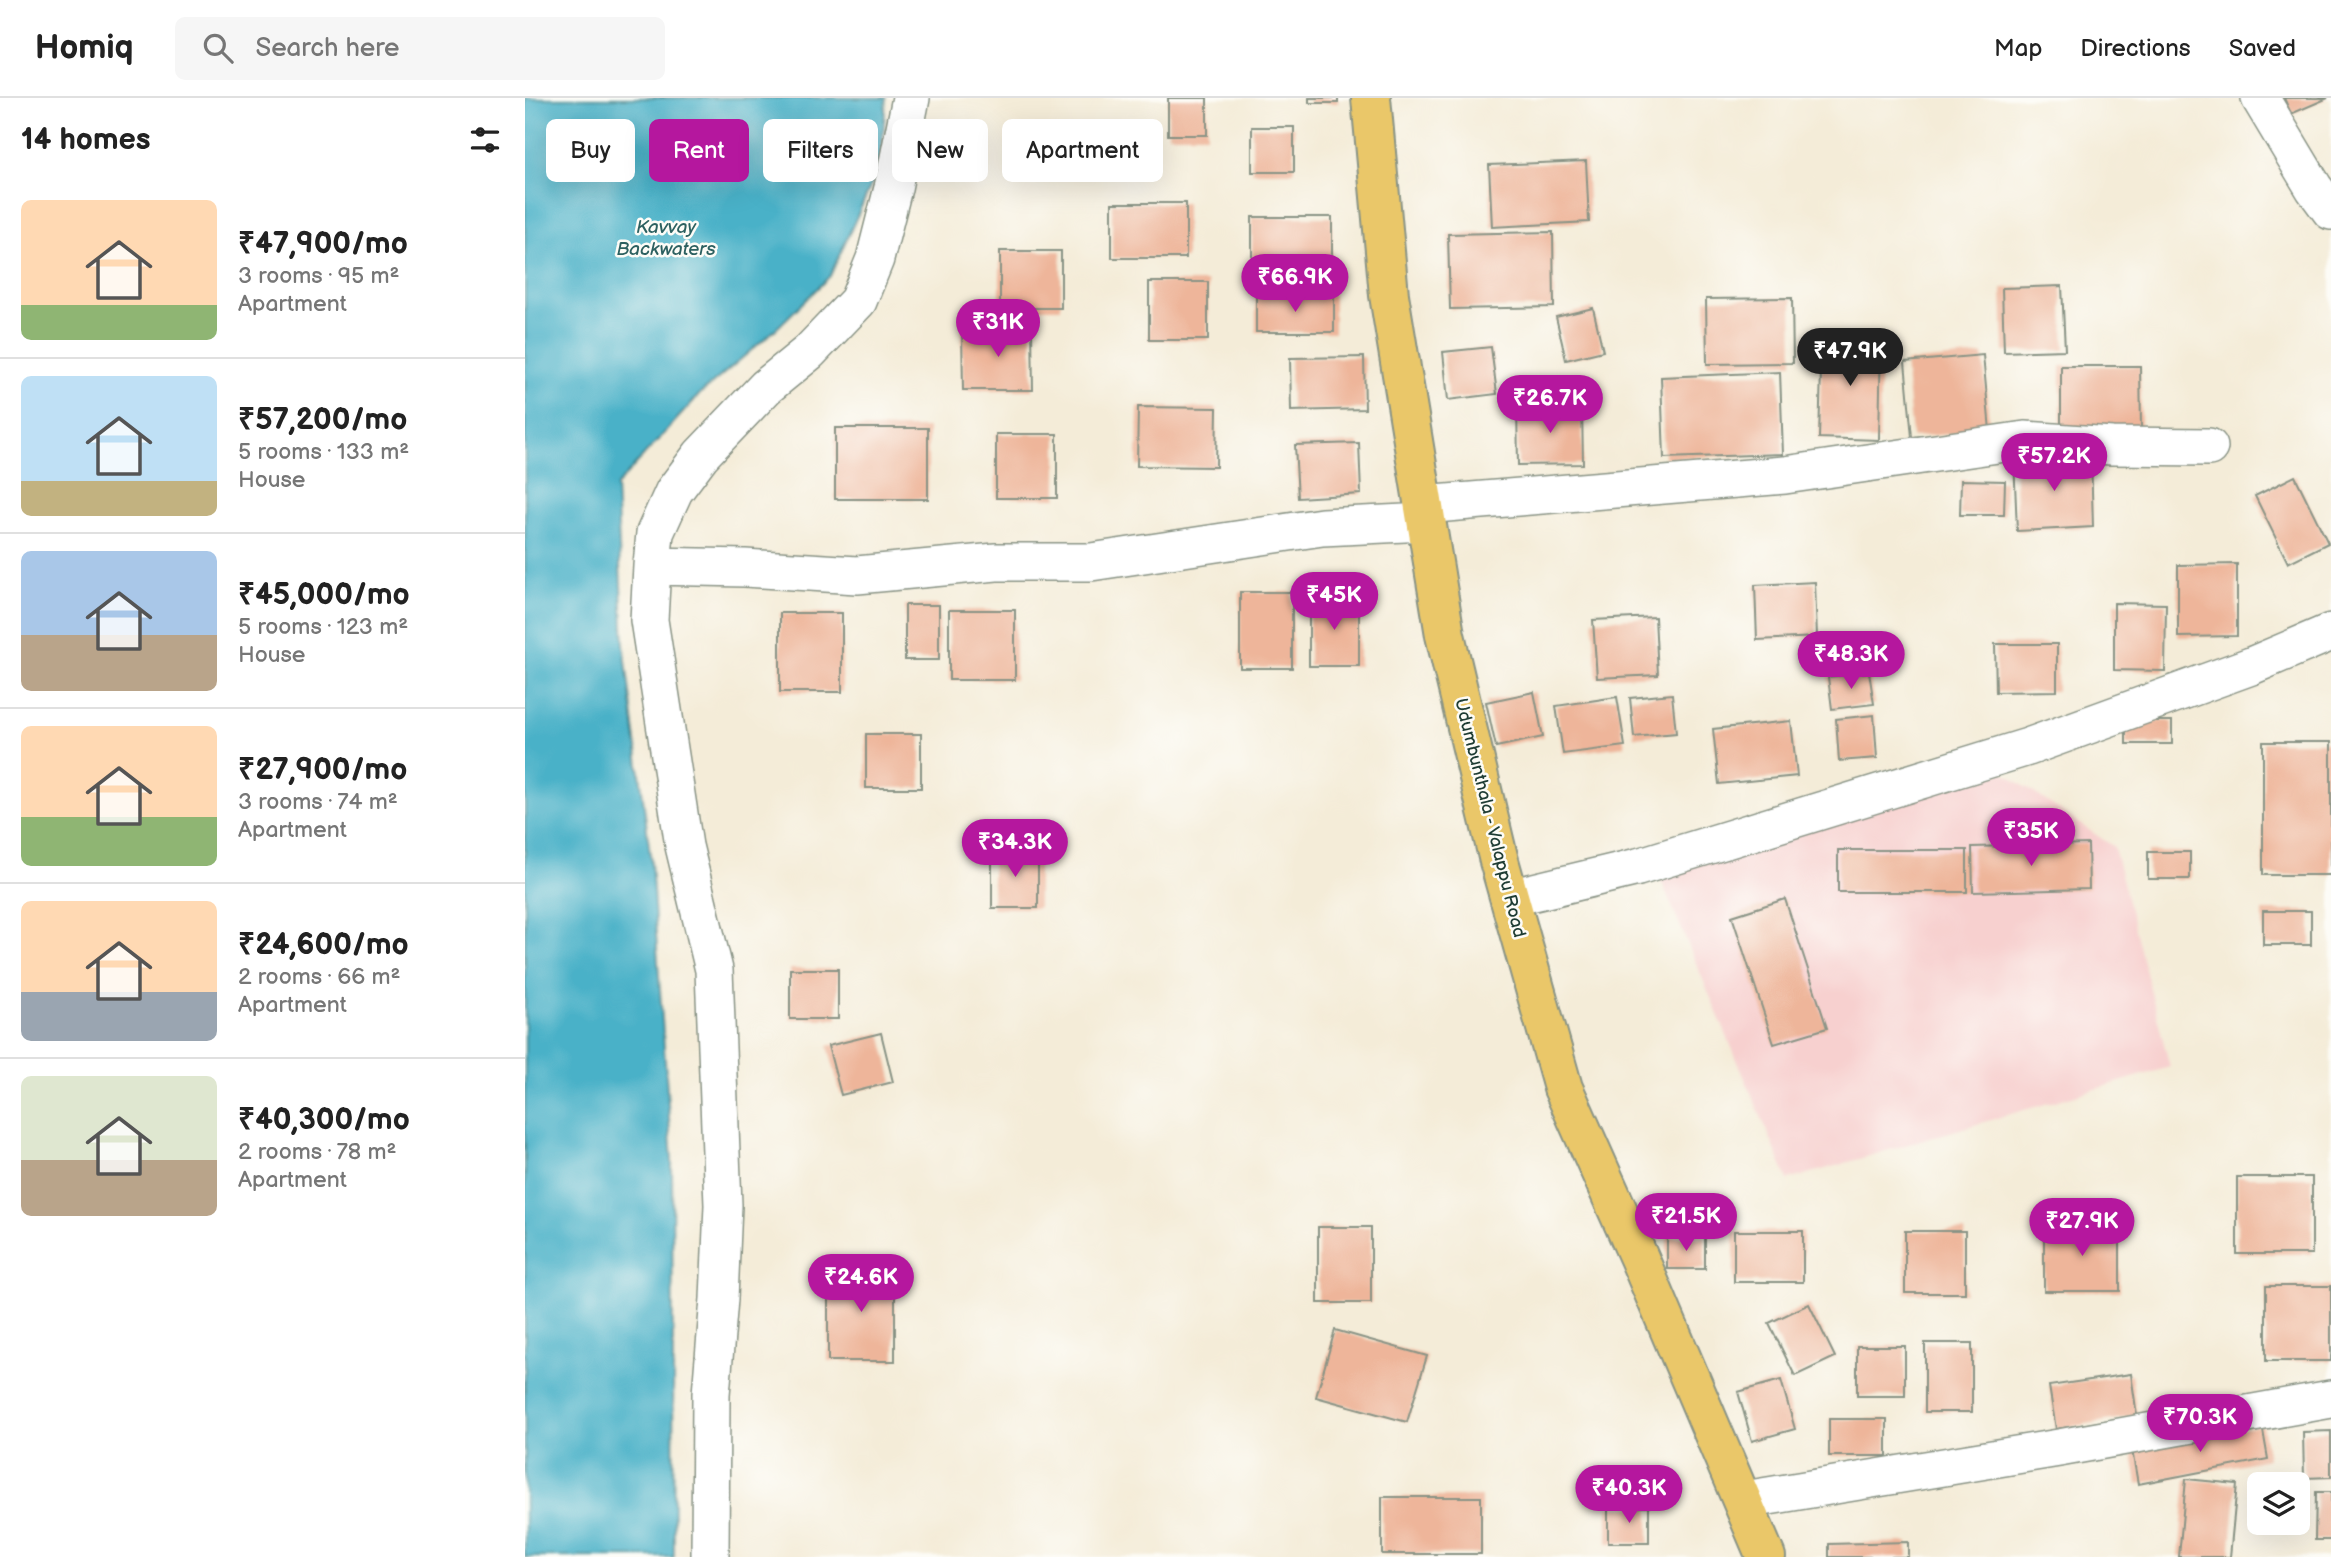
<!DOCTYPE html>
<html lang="en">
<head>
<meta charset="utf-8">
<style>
  :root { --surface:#fff; --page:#f6f6f6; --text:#222; --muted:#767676; --line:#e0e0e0; --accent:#b5179e }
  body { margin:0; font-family:"Balsamiq Sans",sans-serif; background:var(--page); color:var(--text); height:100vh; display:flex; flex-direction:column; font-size:26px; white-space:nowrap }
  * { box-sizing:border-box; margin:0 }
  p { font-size:23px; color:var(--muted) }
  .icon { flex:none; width:38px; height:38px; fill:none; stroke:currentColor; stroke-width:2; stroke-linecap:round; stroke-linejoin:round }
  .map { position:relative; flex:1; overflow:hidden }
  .sheet { display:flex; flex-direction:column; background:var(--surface); width:525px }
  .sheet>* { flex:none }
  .hud { position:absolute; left:21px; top:21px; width:665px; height:63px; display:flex; gap:14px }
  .fabs { position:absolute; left:1722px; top:1374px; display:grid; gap:14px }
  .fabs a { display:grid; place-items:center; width:63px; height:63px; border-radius:10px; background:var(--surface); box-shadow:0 7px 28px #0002; font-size:35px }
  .price { position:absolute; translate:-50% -60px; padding:0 16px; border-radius:24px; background:var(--accent); color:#fff; font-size:23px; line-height:46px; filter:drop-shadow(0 2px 4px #0008) }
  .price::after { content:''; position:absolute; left:50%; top:42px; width:21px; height:16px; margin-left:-10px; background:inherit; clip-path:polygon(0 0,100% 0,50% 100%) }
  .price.active { background:#222; color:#fff }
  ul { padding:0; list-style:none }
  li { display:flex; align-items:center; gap:21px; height:175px; padding:0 21px }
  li+li { border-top:2px solid var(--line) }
  li span { display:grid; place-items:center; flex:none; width:196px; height:140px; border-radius:10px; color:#555 }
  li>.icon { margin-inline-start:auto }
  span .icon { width:84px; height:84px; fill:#fffc; stroke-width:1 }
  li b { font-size:30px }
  h2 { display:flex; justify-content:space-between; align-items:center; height:84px; padding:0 21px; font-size:30px }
  .chip { padding:0 24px; border-radius:10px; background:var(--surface); box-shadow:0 7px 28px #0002; font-size:24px; line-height:63px }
  .chip.active { background:var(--accent); color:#fff }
  header { display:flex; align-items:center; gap:42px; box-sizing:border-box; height:98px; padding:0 35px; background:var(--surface); border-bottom:2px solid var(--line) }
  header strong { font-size:33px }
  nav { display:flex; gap:38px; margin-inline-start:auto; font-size:24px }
  .search { width:490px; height:63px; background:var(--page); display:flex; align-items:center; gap:18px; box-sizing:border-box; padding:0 24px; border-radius:10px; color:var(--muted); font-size:26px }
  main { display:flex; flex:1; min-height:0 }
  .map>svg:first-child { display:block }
  .built { fill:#f7d0cf }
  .water { fill:#49b1c8; stroke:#34777e; stroke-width:2 }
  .building { fill:#eeb59a }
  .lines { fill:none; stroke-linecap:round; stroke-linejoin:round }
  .minor-casing { stroke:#8a9486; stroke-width:40 }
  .major-casing { stroke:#8a9486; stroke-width:42 }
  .minor { stroke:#fff; stroke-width:37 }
  .major { stroke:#eac769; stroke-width:38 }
  .labels { text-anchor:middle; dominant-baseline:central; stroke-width:5; stroke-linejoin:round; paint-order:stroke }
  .street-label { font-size:18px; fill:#1f3d34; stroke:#fdfcf7 }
  .water-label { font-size:19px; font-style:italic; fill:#2c6060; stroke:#fdfcf7 }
</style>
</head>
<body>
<header>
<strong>Homiq</strong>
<div class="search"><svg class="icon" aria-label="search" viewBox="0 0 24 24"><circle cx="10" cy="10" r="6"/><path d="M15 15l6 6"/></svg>Search here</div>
<nav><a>Map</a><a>Directions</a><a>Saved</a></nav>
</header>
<main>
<section class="sheet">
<h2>14 homes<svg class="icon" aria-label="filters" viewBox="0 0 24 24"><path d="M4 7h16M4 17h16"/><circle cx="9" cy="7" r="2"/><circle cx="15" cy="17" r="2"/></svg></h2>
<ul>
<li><span style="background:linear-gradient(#ffd9b3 75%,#8fb573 0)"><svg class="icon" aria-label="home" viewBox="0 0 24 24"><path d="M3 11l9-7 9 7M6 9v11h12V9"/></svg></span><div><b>₹47,900/mo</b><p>3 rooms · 95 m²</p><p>Apartment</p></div></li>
<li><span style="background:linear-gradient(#bfe0f5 75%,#c2b280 0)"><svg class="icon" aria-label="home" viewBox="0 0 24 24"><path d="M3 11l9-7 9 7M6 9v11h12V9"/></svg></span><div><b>₹57,200/mo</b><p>5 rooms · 133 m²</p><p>House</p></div></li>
<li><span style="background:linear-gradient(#a9c7e8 60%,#b9a48a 0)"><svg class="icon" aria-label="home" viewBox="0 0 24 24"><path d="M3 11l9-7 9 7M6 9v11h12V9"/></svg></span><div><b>₹45,000/mo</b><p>5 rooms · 123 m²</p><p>House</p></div></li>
<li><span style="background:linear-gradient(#ffd9b3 65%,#8fb573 0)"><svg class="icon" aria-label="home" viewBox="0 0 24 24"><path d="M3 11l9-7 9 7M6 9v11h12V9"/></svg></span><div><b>₹27,900/mo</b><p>3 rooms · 74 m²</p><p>Apartment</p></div></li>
<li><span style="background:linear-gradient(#ffd9b3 65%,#9aa5b1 0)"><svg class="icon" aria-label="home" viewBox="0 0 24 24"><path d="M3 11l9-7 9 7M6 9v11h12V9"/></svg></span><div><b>₹24,600/mo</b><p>2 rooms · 66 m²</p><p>Apartment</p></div></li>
<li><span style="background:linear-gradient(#dfe7d0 60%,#b9a48a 0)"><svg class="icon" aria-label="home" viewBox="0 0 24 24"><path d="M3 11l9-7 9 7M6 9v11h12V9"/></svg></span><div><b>₹40,300/mo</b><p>2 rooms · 78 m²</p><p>Apartment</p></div></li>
</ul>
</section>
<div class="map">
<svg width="1806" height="1459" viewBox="0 0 1806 1459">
  <rect width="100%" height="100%" fill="#fdfcf7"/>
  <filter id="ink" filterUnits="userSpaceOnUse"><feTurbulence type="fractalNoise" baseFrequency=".0143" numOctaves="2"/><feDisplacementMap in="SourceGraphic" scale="14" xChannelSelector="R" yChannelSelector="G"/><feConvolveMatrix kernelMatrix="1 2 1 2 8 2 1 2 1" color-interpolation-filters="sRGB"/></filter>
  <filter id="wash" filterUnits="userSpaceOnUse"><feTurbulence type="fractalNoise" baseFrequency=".00686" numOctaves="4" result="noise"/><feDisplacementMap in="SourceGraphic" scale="28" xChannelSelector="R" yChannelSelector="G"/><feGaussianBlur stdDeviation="1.57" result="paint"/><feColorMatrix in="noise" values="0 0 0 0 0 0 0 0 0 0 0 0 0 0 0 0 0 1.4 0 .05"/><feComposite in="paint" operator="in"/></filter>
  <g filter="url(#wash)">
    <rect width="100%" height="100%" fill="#f4ecd8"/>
    <path class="built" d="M1478,674L1589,749L1645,969L1263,1082L1132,773Z"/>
    <path class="water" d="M0,0H361L356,65L305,178L250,232L175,296L91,388L99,547L126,764L147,1063L149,1459H0Z"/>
    <g id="blocks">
      <path class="building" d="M643,0H682V37H643Z
        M784,0H813V5H784Z
        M1759,0H1803L1766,16Z
        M727,29H769V74H727Z
        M1061,63L1064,124L967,129L964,67Z
        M587,105H661V160H587Z
        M727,119H807V179H727Z
        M1028,134L1029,209L925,211L923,136Z
        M475,153H536V210H475Z
        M624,184H683V242H624Z
        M1537,188L1540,252L1479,254L1477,190Z
        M731,197H809V234H731Z
        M1267,200L1268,265L1182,266L1181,201Z
        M1068,210L1078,253L1041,262L1031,219Z
        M507,230L508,292H438L437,231Z
        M1297,239L1356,240L1354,342L1294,340Z
        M966,249L972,296L923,302L918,254Z
        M1458,257L1465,333L1387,339L1380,264Z
        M839,259L840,311L766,313L765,260Z
        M1536,268H1615L1616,331L1536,332Z
        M1255,274L1258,356L1139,360L1136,279Z
        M1057,306L1058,366L993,367L992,307Z
        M613,309L692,310L691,369L612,368Z
        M310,330H403V401H310Z
        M471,336H532V400H471Z
        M834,345L836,396L773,400L770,347Z
        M1566,358L1568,429L1492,433L1489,360Z
        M1770,378L1803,445L1763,465L1730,398Z
        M1436,382L1480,383L1479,417H1435Z
        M1712,466V538L1653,539V467Z
        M1290,484L1292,539L1232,542L1230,487Z
        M715,494H767V570H715Z
        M784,499H834V568H784Z
        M1589,505L1641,506L1640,573L1589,572Z
        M380,507H414V562H380Z
        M424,512H490V582H424Z
        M255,515H317V594H255Z
        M1130,519L1133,577L1072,580L1068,522Z
        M1470,546H1532V593L1471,594Z
        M1344,574L1349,606L1307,611L1303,579Z
        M1009,594L1018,639L971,649L961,604Z
        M1147,596L1151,635L1109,639L1105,600Z
        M1092,599L1100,648L1038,656L1031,608Z
        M1349,617L1352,660L1314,663L1311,621Z
        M1266,623L1272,678L1194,686L1188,631Z
        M1601,623H1647V646H1601Z
        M341,636H396V690H341Z
        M1738,644H1806V777H1738Z
        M1563,746L1564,791L1448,794L1447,749Z
        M467,752H513V810H467Z
        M1313,752H1442V794H1313Z
        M1623,754H1665V781H1623Z
        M1260,801L1302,930L1249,946L1207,818Z
        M1738,813H1786V847H1738Z
        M265,871H313V921H265Z
        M356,935L368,984L316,997L303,948Z
        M1712,1079H1787V1156H1712Z
        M1519,1126H1595V1193H1519Z
        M793,1129H846V1205H793Z
        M1209,1133H1278V1184H1209Z
        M1380,1133H1440V1195H1380Z
        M1142,1139H1180V1171H1142Z
        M303,1169H370V1263H303Z
        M1741,1188H1806V1263H1741Z
        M1284,1206L1310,1259L1270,1278L1244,1225Z
        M810,1232L902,1258L882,1324L791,1299Z
        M1400,1245H1447V1314H1400Z
        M1332,1248H1380V1298H1332Z
        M1606,1276L1612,1318L1531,1331L1524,1288Z
        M1256,1282L1270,1331L1227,1343L1213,1294Z
        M1304,1321H1362V1358H1304Z
        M1737,1327L1743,1361L1613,1386L1607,1352Z
        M1806,1333V1379L1779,1380L1778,1334Z
        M1661,1381L1712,1386L1705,1459H1654Z
        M1791,1394H1806V1442H1790Z
        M857,1399H956V1456H857Z
        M1083,1409H1124V1445H1083Z
        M1383,1444V1459H1304V1446Z"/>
    </g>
  </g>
  <g filter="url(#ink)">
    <use href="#blocks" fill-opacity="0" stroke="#8a9486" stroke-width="2"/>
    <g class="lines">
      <defs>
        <path id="minor" d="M1735,0L1789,90L1806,113
          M898,407L1260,377L1500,342L1587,348L1684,349
          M127,468L130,435L149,393L176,357L241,289L284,254L333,203L350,161L368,90L386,0
          M984,800L1113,769L1503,649L1726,568L1806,534
          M1219,1402L1534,1350L1806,1301
          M185,1459L186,1296L194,1201L198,1107L189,872L159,748L124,522L127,468L220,470L332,477L471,464H566L797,429L901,424"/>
        <path id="major" d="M846,0L864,197L920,537L974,763L1038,990L1114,1160L1241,1459"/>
      </defs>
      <use href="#minor" class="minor-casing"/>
      <use href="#major" class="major-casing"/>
      <use href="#minor" class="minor"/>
      <use href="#major" class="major"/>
    </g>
  </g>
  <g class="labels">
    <g class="street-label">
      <text transform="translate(965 720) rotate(76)">Udumbunthala - Valappu Road</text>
    </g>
    <g class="water-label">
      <text x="141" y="129">Kavvay<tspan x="141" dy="22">Backwaters</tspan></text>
    </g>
  </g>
</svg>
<div class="fabs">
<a><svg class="icon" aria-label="layers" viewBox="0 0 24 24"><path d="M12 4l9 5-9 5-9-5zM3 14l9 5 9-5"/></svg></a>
</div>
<b class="price" style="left:770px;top:216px">₹66.9K</b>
<b class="price" style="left:473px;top:261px">₹31K</b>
<b class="price active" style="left:1325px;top:290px">₹47.9K</b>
<b class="price" style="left:1025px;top:337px">₹26.7K</b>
<b class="price" style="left:1529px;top:395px">₹57.2K</b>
<b class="price" style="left:809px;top:534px">₹45K</b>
<b class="price" style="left:1326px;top:593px">₹48.3K</b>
<b class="price" style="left:1506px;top:770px">₹35K</b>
<b class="price" style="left:490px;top:781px">₹34.3K</b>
<b class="price" style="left:1161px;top:1155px">₹21.5K</b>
<b class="price" style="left:1557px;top:1160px">₹27.9K</b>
<b class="price" style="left:336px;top:1216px">₹24.6K</b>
<b class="price" style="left:1675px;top:1356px">₹70.3K</b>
<b class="price" style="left:1104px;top:1427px">₹40.3K</b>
<div class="hud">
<a class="chip">Buy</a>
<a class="chip active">Rent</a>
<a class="chip">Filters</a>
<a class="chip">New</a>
<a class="chip">Apartment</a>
</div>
</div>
</main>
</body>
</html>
